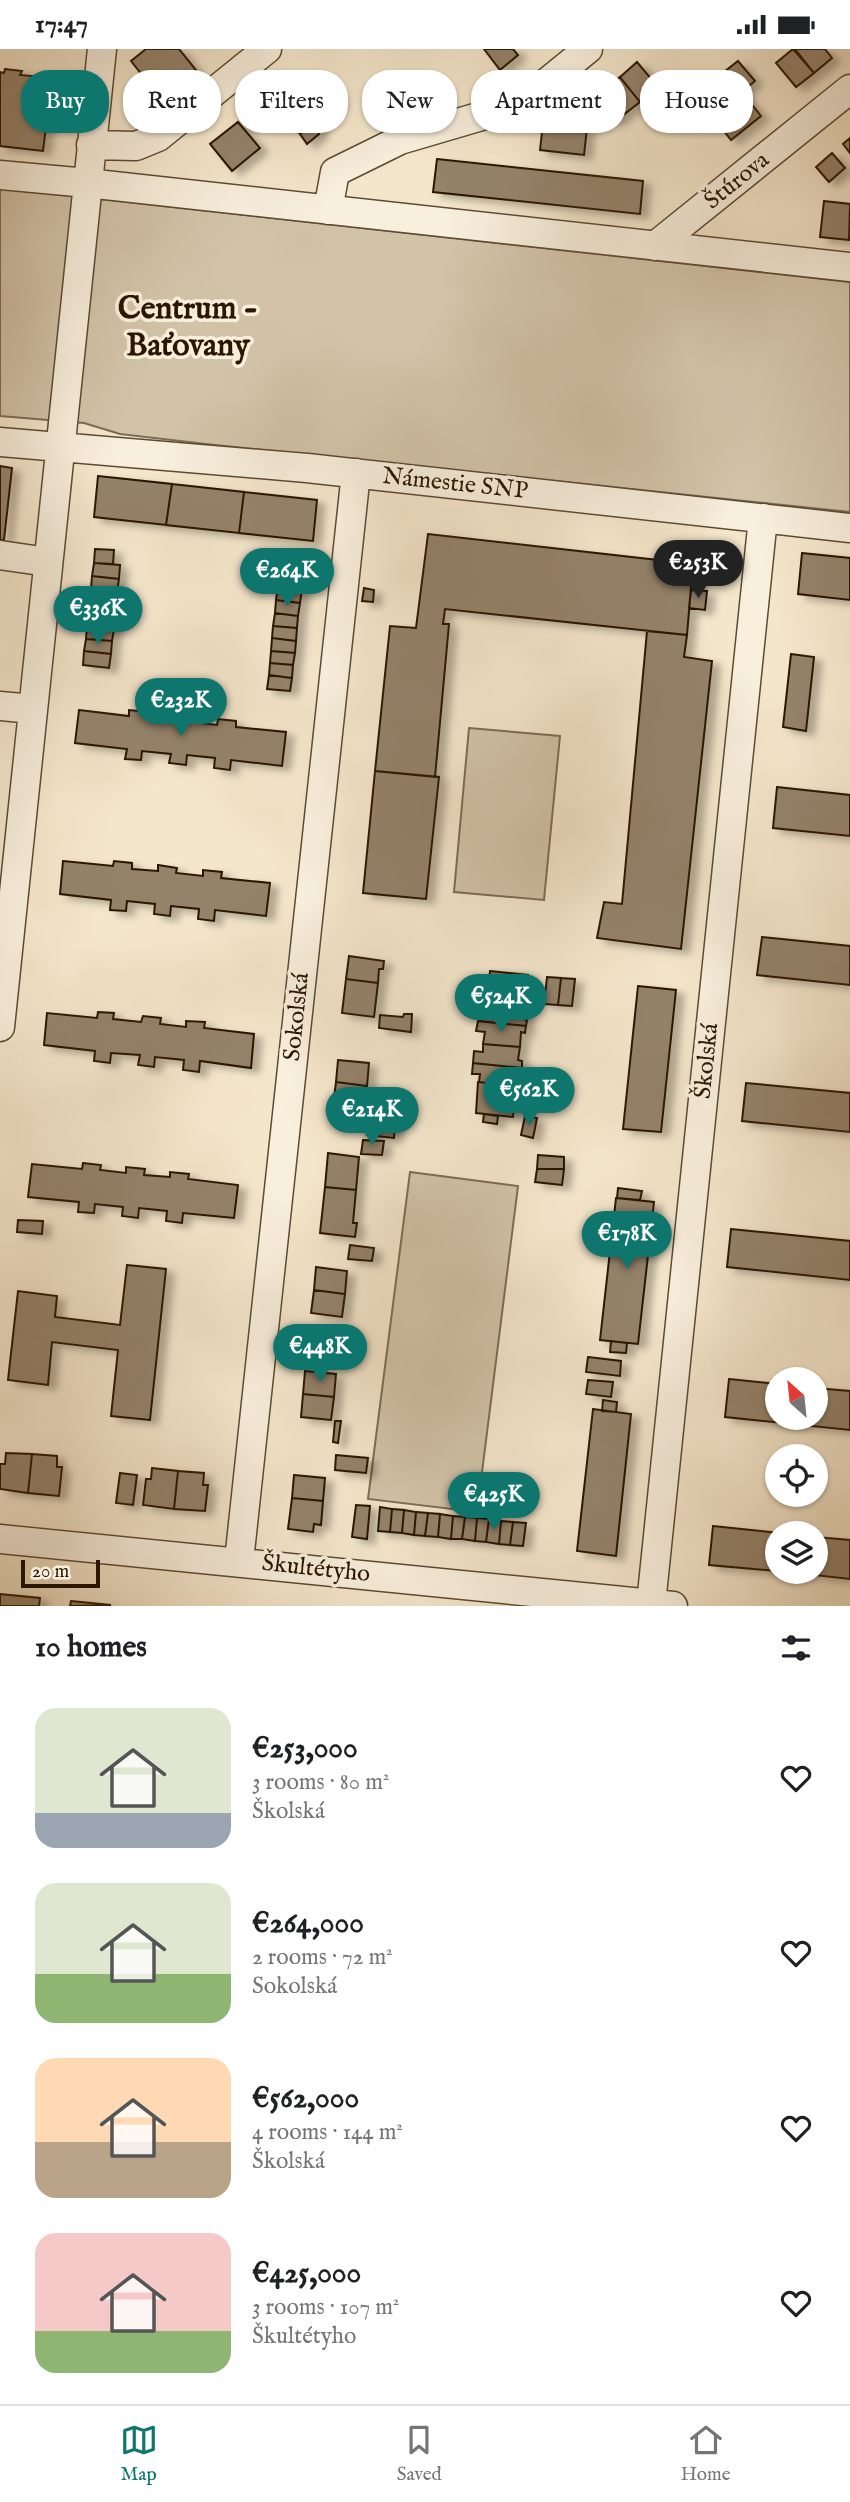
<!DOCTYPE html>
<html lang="en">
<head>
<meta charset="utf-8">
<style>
  :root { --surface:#fff; --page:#f6f6f6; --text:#202124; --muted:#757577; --line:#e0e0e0; --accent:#0f766e }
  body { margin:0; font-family:"IM FELL English",serif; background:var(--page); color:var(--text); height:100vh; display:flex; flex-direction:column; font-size:26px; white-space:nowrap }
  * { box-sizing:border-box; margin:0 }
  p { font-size:23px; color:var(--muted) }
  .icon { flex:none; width:38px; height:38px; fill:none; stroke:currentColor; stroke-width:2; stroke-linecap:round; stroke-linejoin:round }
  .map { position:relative; height:1557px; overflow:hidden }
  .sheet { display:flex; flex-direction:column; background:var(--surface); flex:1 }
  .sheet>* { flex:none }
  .hud { position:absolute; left:21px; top:21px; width:808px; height:63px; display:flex; gap:14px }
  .needle { width:46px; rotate:333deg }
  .tools { position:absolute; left:765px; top:1318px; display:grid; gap:14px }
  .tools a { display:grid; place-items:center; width:63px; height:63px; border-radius:50%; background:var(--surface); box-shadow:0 2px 5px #0004; font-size:35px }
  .scale { position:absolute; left:21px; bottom:18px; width:79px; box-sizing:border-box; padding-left:7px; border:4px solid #2b1600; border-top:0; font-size:19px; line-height:24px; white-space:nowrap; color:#2b1600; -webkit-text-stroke:5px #f8efdd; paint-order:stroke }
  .price { position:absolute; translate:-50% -60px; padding:0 16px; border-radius:24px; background:var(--accent); color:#fff; font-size:23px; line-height:46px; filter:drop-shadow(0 2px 4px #0008) }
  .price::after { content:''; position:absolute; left:50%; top:42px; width:21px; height:16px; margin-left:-10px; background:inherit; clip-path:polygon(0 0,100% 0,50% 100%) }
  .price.current { background:#222; color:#fff }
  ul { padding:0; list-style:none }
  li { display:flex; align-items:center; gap:21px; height:175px; padding:0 35px }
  li span { display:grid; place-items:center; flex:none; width:196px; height:140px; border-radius:21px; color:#555 }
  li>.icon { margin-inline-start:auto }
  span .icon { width:84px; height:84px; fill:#fffc; stroke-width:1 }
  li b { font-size:30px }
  h2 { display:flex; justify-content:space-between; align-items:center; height:84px; padding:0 35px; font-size:30px }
  .chip { padding:0 24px; border-radius:28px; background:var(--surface); box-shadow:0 2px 5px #0004; font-size:24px; line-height:63px }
  .chip.current { background:var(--accent); color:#fff }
  .status { display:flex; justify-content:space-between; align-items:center; height:49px; padding:0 35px; background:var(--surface); direction:ltr }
  .status svg { height:19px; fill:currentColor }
  .tab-bar { display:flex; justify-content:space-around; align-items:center; height:98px; border-top:2px solid var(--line); background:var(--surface); font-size:19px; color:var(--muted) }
  .tab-bar a { display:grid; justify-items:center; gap:4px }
  .tab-bar .current { color:var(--accent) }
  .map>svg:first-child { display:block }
  .green { fill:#d2c3a8; stroke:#7e6c54; stroke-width:2 }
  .building { fill:#94826a; stroke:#2b1600; stroke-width:2; filter:url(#shadow) }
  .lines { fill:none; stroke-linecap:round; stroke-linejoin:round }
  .minor-casing { stroke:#5d4a33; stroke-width:31 }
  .minor { stroke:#f8efdd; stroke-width:28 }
  .labels { text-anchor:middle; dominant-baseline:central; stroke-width:7; stroke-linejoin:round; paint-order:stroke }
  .street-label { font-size:24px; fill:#2b1600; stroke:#f8efdd }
  .district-label { font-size:32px; font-weight:bold; fill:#2b1600; stroke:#f8efdd }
</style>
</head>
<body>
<div class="status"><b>17:47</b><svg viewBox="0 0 49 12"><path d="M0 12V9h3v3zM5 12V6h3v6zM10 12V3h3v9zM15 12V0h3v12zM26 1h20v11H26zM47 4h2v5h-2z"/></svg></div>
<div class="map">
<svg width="850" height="1557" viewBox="0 0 850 1557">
  <defs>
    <filter id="shadow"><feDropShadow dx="8" dy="4.5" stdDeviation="3.5" flood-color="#0004"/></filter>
  </defs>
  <rect width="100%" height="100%" fill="#f4e6cb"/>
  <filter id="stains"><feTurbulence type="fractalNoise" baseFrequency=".00286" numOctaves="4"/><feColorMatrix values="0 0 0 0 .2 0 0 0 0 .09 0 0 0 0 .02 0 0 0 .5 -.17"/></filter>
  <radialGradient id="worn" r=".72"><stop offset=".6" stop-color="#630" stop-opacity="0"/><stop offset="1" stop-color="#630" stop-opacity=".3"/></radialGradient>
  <path class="green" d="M0,139L850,233V463L206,395L120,385L84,374L0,367Z
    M469,679L560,687L544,851L454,843Z
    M410,1123L518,1137L477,1463L368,1450Z"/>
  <path class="building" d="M146,0H179L196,21L161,50L131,12Z
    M484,0H513L518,6L500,21Z
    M793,0L814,24L796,38L776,14Z
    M795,0H825L832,9L814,24Z
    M738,12L755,32L742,43L732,32L722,41L714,31Z
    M637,13L658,38L640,53L620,28Z
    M5,20L22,22L20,26L52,29L43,102L0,97V23L4,24Z
    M322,25L330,35L327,38L339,53L324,64L304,40Z
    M620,28L640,53L614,73L594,49Z
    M304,40L324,64L300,85L279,60Z
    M281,43L291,44L294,48L279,60L271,51Z
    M742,43L761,67L731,91L712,67Z
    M316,72L319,76V85L307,95L300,85Z
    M238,73L260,99L232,122L210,95Z
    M543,74L587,79L584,106L540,101Z
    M850,89V104L843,95Z
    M832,104L845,119L829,133L816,118Z
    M437,110L643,132L640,165L433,143Z
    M824,152L850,155L849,191L820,188Z
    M0,417L12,419L4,491H0Z
    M98,427L172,435L166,476L94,468Z
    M172,435L244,443L239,484L166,476Z
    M244,443L317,451L313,492L239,484Z
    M428,485L693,515L687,586L445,560L443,575H449L435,728L375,722L390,577L416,579Z
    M95,500L114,501L113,515L94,514Z
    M802,504L850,509V551L798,545Z
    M94,514L120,516L119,530L92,527Z
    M92,527L119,530L117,543L91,540Z
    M278,537L302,540L300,554L276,551Z
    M364,539L374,541L373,553L362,552Z
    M91,540L117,543L116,555L90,553Z
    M691,541L707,542L705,561L689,559Z
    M276,551L300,554L298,567L275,564Z
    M90,553L116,555L115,568L88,565Z
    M275,564L298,567L297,579L273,577Z
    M88,565L115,568L114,580L87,577Z
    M87,577L114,580L112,592L86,590Z
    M273,577L297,579L296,592L272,589Z
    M647,582L687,586L684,608L712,612L681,900L597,889L604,853L622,855Z
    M272,589L296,592L295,604L271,602Z
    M86,590L112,592L111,605L84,602Z
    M84,602L111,605L109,619L83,616Z
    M271,602L295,604L293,616L270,614Z
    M791,605L814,608L806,682L783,678Z
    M270,614L293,616L292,629L269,626Z
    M269,626L292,629L290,642L267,640Z
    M79,661L129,667V661L148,663V668L173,671L174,666L193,667L192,673L217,676L218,670L236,672V678L286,683L282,717L231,711L230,721L214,719L215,709L187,706L186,716L169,714L171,705L142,702L141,711L125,710L127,700L75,694Z
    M375,722L439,728L426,850L363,844Z
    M777,738L850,746V787L773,779Z
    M63,812L113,817L114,812L132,814V820L158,822V816L177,819L176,824L203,827V821L222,823L221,829L270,834L266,867L215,861L214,872L198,870L199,860L171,857L170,867L154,865L155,855L127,852L126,862L110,861L111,851L60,845Z
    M762,888L850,897V936L757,926Z
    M349,907L384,912L383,920H379L378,934L346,930Z
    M490,922L528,926L525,957L487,953Z
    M547,928L561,929L558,956L544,955Z
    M561,929L575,930L572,957L558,956Z
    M346,930L378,934L374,968L342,964Z
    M638,937L676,941L661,1083L623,1080Z
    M488,953L524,957L523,970L527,971L526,977L478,972L479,960L487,961Z
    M98,963L114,964L113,970L141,973L143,967L161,969L160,975L186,978V972L205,973L204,979L254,985L251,1019L200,1012L199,1023L183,1021L184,1011L155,1008L154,1018L138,1016L140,1006L111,1004L110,1014L94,1012L95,1002L44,996L47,964L97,969Z
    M404,965H412L411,983L379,979L380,966L403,968Z
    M478,972L526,977L525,984L521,983L520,998L483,995L485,983L476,982Z
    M483,995L520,998L518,1011L522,1012V1019L473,1014L474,1002L483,1003Z
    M338,1011L369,1014L367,1037L336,1033Z
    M473,1014L522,1019L521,1024L517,1023L516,1037L479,1033L480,1025H472Z
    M336,1033L367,1037L364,1060L333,1056Z
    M478,1033L516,1037L513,1068L476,1064Z
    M746,1034L850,1044V1083L742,1072Z
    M484,1065L498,1067L497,1075L483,1073Z
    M525,1067L537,1069L533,1089L521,1086Z
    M369,1073L395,1075L394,1089L367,1086Z
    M363,1091L384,1092L382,1106L361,1105Z
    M328,1104L359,1108L356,1141L325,1138Z
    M538,1106L564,1108V1120H537Z
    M83,1114L101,1116L100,1121L126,1124V1118L145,1120L144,1126L170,1128V1123L189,1125L188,1130L238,1136L234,1169L183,1164L182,1174L166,1172L167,1162L139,1159L138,1169L122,1167L123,1158L95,1155L94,1164L78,1163L79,1153L28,1148L32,1115L82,1120Z
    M537,1120H564L562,1136L535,1133Z
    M325,1138L356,1141L353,1174H357L355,1188L320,1184Z
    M618,1139L642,1142L640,1151L617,1149Z
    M616,1149L654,1153L638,1295L600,1291Z
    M18,1171L43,1172L42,1185L17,1183Z
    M731,1180L850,1192V1231L727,1218Z
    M350,1196L374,1199L372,1212L348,1210Z
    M127,1216L166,1220L150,1371L111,1367L118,1301L52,1293L48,1336L8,1331L18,1242L57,1247L55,1268L120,1276Z
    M316,1218L347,1222L345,1245L314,1241Z
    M314,1241L345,1245L342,1268L311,1264Z
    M611,1292L627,1294L626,1304L610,1303Z
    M588,1308L621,1312L620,1327L586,1323Z
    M305,1322L336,1325L334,1348L303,1345Z
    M729,1330L777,1335V1368H816V1339L850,1342V1381L725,1368Z
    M588,1331L613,1333L611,1348L586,1345Z
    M303,1345L334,1348L331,1371L301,1368Z
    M603,1351L617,1353L616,1363L602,1362Z
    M593,1360L631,1365L616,1507L577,1502Z
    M335,1372H341L338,1394L333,1393Z
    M6,1404L32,1405L28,1444L0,1440V1415H5Z
    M32,1405L57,1407V1418H62L59,1447L28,1444Z
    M336,1406L368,1409L366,1424L335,1421Z
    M152,1419L178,1422L174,1460L143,1456L146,1430H151Z
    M178,1422L204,1424L203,1436H208L205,1462L174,1460Z
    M120,1424L137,1426L133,1456L116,1454Z
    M294,1426L325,1429L323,1452L292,1449Z
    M292,1449L323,1452L321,1476L314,1475L313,1483L288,1480Z
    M356,1456L370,1457L367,1490L352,1488Z
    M380,1458L392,1460L390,1483L378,1482Z
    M392,1460L404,1461L402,1484L390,1483Z
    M404,1461L416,1463L414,1486L402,1484Z
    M416,1463L428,1464L425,1487L414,1486Z
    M428,1464L440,1465L438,1488L425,1487Z
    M440,1465L453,1467L451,1490L438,1488Z
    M453,1467L465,1468L462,1490H451Z
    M465,1468L477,1469L475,1492L462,1490Z
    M477,1469L489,1470L486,1493L475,1492Z
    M489,1470L501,1472L499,1495L486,1493Z
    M501,1472L513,1473L510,1496L499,1495Z
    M513,1473L526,1474L523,1497L510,1496Z
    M713,1477L779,1484L777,1522L709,1516Z
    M816,1488L850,1491V1530L778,1522H816Z
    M0,1545L40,1549L39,1557H0Z
    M71,1552L111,1556L70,1557Z"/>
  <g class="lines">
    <defs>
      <path id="minor" d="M91,96L136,97L158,88L267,0
        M0,126L87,134L850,218
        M328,161L335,123L400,91L519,56L588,0
        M655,197L850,40
        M0,393L307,419L850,479
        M0,506L48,513
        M0,657L33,660
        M0,978L102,0
        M0,1490L673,1557
        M239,1512L356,424
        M651,1555L763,469"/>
    </defs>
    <use href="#minor" class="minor-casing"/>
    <use href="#minor" class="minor"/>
  </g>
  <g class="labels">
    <g class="street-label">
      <text transform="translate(737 132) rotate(-39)">Štúrova</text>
      <text transform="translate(455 435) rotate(6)">Námestie SNP</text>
      <text transform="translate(297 968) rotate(-84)">Sokolská</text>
      <text transform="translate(707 1012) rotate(-84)">Školská</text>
      <text transform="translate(316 1520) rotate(6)">Škultétyho</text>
    </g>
    <g class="district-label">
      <text x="188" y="260">Centrum -<tspan x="188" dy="37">Baťovany</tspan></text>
    </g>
  </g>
  <rect width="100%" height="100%" filter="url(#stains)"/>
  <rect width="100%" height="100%" fill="url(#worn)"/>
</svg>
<div class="tools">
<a><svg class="needle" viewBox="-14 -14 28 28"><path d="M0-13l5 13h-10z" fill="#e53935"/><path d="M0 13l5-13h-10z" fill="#757577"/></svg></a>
<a><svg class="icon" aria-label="locate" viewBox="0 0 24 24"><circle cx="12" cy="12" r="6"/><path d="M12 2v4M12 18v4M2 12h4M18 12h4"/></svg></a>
<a><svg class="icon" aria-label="layers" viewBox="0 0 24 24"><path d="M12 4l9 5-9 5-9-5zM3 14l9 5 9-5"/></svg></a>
</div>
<div class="scale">20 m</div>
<b class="price current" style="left:698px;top:551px">€253K</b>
<b class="price" style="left:287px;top:559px">€264K</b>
<b class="price" style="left:98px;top:597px">€336K</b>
<b class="price" style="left:181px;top:689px">€232K</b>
<b class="price" style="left:501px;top:985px">€524K</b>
<b class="price" style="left:529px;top:1078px">€562K</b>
<b class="price" style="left:372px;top:1098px">€214K</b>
<b class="price" style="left:627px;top:1222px">€178K</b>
<b class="price" style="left:320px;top:1335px">€448K</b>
<b class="price" style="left:494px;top:1483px">€425K</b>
<div class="hud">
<a class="chip current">Buy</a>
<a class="chip">Rent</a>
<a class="chip">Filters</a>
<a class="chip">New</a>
<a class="chip">Apartment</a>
<a class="chip">House</a>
</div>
</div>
<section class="sheet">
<h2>10 homes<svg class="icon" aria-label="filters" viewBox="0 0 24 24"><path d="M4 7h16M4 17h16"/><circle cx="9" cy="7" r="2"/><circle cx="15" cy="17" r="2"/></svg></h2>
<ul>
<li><span style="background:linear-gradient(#dfe7d0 75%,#9aa5b1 0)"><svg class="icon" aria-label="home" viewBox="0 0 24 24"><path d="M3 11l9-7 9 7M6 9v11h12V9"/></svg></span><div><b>€253,000</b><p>3 rooms · 80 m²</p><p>Školská</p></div><svg class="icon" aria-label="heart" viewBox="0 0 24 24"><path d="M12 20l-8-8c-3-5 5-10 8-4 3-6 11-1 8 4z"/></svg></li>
<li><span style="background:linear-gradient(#dfe7d0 65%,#8fb573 0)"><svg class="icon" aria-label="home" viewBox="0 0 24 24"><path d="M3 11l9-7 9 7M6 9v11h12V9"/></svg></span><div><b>€264,000</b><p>2 rooms · 72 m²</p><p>Sokolská</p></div><svg class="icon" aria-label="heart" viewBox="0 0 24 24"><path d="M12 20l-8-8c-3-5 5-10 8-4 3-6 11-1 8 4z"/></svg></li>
<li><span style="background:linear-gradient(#ffd9b3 60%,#b9a48a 0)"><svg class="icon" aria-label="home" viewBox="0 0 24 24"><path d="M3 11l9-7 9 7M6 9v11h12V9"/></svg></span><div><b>€562,000</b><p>4 rooms · 144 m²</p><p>Školská</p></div><svg class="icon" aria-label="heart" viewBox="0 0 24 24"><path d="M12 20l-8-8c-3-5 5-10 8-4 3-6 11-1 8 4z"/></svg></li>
<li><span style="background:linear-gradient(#f6c9c9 70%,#8fb573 0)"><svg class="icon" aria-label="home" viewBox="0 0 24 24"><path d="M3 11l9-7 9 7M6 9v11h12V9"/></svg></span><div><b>€425,000</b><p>3 rooms · 107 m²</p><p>Škultétyho</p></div><svg class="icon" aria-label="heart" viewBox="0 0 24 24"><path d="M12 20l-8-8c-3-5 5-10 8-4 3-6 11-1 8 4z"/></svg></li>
</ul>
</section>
<nav class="tab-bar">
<a class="current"><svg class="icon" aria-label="map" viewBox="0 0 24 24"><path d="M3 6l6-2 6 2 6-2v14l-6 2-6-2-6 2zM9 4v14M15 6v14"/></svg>Map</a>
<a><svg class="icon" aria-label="saved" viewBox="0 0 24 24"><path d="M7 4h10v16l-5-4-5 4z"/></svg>Saved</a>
<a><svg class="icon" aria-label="home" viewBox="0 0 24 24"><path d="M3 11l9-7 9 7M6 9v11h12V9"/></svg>Home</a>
</nav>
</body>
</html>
